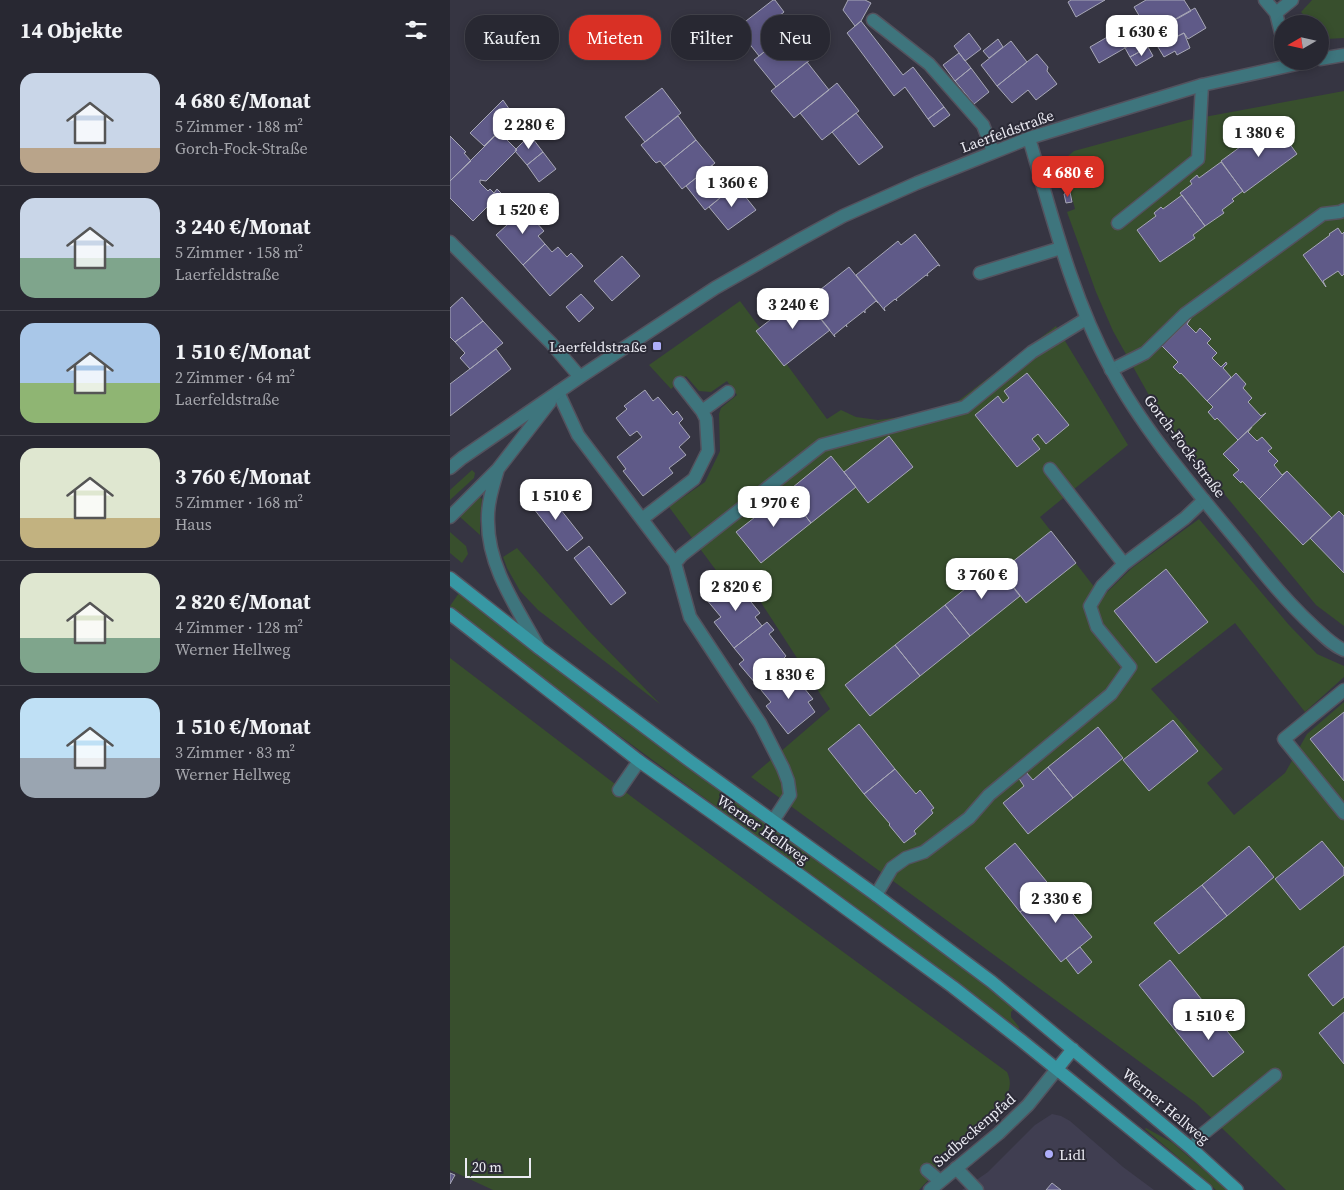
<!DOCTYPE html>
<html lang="de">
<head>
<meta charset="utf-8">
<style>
  :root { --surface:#282832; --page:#34343e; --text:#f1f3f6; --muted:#a5a6ac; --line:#44444d; --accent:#d93025 }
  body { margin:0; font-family:"Source Serif 4",serif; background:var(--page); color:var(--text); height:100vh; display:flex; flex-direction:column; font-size:19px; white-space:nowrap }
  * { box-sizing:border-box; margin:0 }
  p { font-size:16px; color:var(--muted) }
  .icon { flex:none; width:28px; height:28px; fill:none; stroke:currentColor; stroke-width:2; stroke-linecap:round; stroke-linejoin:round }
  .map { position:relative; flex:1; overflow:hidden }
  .details { display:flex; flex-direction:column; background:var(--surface); width:450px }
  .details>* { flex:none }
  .hud { position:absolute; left:15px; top:15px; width:475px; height:45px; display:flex; gap:10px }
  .needle { width:32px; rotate:261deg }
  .buttons { position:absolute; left:824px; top:15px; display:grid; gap:10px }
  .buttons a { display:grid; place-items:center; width:55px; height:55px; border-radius:50%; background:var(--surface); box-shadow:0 2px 8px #0003,0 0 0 1px var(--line); font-size:25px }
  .scale { position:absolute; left:15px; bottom:12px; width:66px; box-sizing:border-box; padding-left:5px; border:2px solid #ebebf3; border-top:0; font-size:14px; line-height:18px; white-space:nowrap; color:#ebebf3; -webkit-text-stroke:4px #2c2b37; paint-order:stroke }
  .price { position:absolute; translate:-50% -42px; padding:0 11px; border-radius:10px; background:#fff; color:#222; font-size:16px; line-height:32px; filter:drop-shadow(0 1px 2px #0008) }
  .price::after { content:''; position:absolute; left:50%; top:30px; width:15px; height:11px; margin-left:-8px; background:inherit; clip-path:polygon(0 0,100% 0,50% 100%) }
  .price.selected { background:var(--accent); color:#fff }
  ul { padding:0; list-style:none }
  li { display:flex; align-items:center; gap:15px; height:125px; padding:0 20px }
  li+li { border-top:1px solid var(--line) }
  li span { display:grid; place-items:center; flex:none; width:140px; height:100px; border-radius:15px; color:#555 }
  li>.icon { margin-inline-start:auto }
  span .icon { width:60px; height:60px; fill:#fffc; stroke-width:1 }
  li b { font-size:21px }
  h2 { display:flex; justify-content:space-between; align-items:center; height:60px; padding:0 20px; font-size:21px }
  .chip { padding:0 18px; border-radius:20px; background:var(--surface); box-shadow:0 2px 8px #0003,0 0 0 1px var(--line); font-size:18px; line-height:45px }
  .chip.selected { background:var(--accent); color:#fff }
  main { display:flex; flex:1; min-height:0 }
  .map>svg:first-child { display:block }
  .built { fill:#403e51 }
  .green { fill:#384f2d }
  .building { fill:#5f5a88; stroke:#a8a8b7 }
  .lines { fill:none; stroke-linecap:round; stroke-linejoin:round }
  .lane-casing { stroke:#53525e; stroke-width:15 }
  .street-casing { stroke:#53525e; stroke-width:15 }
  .secondary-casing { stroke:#53525e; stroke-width:15 }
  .lane { stroke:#3e757d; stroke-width:12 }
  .street { stroke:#3e757d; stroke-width:12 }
  .secondary { stroke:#3798a4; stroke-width:12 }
  .poi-dot { fill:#aeaefa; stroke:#2c2b37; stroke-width:2 }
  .labels { text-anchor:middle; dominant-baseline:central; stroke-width:4; stroke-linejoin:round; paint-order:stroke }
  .street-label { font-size:15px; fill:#ebebf3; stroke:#2c2b37 }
  .poi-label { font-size:15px; fill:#ebebf3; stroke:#2c2b37; text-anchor:end }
</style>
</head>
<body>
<main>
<section class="details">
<h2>14 Objekte<svg class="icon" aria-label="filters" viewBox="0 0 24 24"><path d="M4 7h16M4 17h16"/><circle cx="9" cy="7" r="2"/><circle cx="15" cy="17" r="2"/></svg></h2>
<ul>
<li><span style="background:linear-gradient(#c9d6e8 75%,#b9a48a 0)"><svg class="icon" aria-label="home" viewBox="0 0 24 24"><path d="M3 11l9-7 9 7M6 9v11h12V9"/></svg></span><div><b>4 680 €/Monat</b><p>5 Zimmer · 188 m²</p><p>Gorch-Fock-Straße</p></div></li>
<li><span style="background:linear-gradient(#c9d6e8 60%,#7fa58c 0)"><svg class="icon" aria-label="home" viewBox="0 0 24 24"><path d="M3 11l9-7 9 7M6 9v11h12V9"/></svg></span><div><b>3 240 €/Monat</b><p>5 Zimmer · 158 m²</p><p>Laerfeldstraße</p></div></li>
<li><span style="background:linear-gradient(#a9c7e8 60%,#8fb573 0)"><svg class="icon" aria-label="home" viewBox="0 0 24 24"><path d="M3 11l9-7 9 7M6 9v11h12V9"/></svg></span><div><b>1 510 €/Monat</b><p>2 Zimmer · 64 m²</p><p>Laerfeldstraße</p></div></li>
<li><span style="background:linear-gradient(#dfe7d0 70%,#c2b280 0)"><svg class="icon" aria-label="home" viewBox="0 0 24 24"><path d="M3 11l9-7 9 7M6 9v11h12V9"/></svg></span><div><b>3 760 €/Monat</b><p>5 Zimmer · 168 m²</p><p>Haus</p></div></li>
<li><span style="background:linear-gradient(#dfe7d0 65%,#7fa58c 0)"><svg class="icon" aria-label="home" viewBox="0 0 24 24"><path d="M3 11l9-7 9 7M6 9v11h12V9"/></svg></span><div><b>2 820 €/Monat</b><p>4 Zimmer · 128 m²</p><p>Werner Hellweg</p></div></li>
<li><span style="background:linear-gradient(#bfe0f5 60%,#9aa5b1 0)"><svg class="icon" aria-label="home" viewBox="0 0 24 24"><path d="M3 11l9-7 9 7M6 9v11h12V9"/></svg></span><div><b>1 510 €/Monat</b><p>3 Zimmer · 83 m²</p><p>Werner Hellweg</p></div></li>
</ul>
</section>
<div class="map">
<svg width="894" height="1190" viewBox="0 0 894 1190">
  <rect width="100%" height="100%" fill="#363542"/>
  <path class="built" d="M602,1114L611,1116L620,1121L673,1167L704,1190H512L538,1172L585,1125Z"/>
  <path class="green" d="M862,0H894V38L876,39L870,32V24H862L851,12Z
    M894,91V626L866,605L738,450L705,406L663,331L646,292L617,212L625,209L618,183L611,184V162L624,151L738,120Z
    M290,301L377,419L391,410L406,417L428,420L495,411L606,326L678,445L590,517L652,597L682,568L749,519L839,625L867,654L894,666V677L855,712L785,623L701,689L773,769L757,783L784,815L835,773L857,734L894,702V1190H836L746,1103L301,777L380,709L290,570L271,577L219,507L255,482L270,451L269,414L271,408L287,395L277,381L261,392L249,391L236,376L221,389L199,365Z
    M22,470L25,473L24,478L0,500V490Z
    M29,496L32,499L30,517V535L10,517Z
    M0,532L16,546L18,554L12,563L0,553Z
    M67,548L137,629L210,704L88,610L70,591L57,568L53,557Z
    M9,593L147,700L424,902L565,1008L561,1012V1017L569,1027V1029C381,886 185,753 0,606Z
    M0,658L186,800L557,1072C562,1083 560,1090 554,1100L469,1190H43L0,1170Z
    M696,1128L723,1143L777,1190H766L695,1129Z"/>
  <path class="building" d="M323,0H325L334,12L329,16L340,30L346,27L309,56L287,28Z
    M398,0H415L421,3L411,21L405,26L393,10Z
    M621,0H655L626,17L618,2Z
    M696,0H734L741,11L700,34L684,7Z
    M745,8L756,28L738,39L734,33L728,36L720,22Z
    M411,21L453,75L463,67L494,107L478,119L455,87L444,96L397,33Z
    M720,22L728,36L734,33L740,48L727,55L725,51L714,57L700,34Z
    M666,32L675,48L649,63L640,47Z
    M338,33L360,60L326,87L304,60Z
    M519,33L531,49L515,61L504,46Z
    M693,38L698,47L680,57L675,48Z
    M548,39L553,47L539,58L533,51Z
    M561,41L577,62L547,86L531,65Z
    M698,47L703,56L686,66L680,57Z
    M509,53L521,68L505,81L493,65Z
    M587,54L598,67L597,71L607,84L586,100L578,90L562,103L547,86Z
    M357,62L379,90L344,118L321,91Z
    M521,68L539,92L524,104L505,81Z
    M387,83L409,111L372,140L350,113Z
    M212,88L231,113L195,142L175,117Z
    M53,100L64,116L34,146L20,133Z
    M494,107L500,115L484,127L478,119Z
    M406,113L433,147L409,165L382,132Z
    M228,116L246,140L214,166L210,161L206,163L203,160L191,145Z
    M824,122L847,154L794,193L771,161Z
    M49,132L67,150L36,181L30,180V183L38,191L40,189L44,193L47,189L51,193L23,221L0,198V181Z
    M80,135L93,152L77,165L65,151L66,149Z
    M0,136L16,152L14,153L21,161L0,181Z
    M246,140L265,163L232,189L214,166Z
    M93,152L106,169L89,182L77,165Z
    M771,162L793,191L782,199L784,201L772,210L774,213L755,226L730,193L742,184L740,181L747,175L749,178Z
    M262,165L281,189L255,210L236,186Z
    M286,185L306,210L278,230L259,207Z
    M620,192L622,202L616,203L614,194Z
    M732,195L755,226L743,235L745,238L710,262L687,230L706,216L704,213L711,207L713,209Z
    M79,205L89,217L85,221L94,231L88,236L95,244L73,265L46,235Z
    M888,228L892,234L894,232V274L892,276L888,271L873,281L876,287L853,255L880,235L879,234Z
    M465,234L490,266L488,265L477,274L478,276L476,275L446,299L447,301L445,299L434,308L435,311L406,275L448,241L451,245Z
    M95,244L102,252L108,247L117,257L121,253L133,266L100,296L73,265Z
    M172,256L190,276L162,301L144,281Z
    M399,267L428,303L426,301L415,310V313L414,311L396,325L397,327L396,325L384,335L385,337L356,301Z
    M131,294L144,308L129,322L116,307Z
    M352,295L380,330L334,366L306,331Z
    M12,297L33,321L5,342L0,337V308Z
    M741,318L737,324L746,333L750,328L761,339L757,343L767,353L762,358L771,367L776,362L777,364L773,368L781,377L757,401L731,373L730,374L723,367L728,362L712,346Z
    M33,321L53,343L20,369L10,358L15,353L5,342Z
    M46,349L61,369L0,416V384Z
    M577,373L619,425L596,444L588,434L582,439L590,449L567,467L525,415L548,396L553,403L559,398L554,391Z
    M786,373L796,384L793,388L802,398L798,402L811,416L816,413L788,440L767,418L765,420L758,412L763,407L757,401Z
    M195,390L203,401L208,397L223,415L227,411L233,419L229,423L240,437L229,447L236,455L219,468L223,473L193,496L173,471L176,469L167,457L192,437L187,431L180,436L166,418L177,409L174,406Z
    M802,427L798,432L807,441L812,437L822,448L818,451L828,461L824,465L832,475L837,471L809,499L792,481L791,483L783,475L789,470L773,454Z
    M439,436L463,467L418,503L394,472Z
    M381,456L406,487L361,523L337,492Z
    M837,471L882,518L853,545L809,499Z
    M96,491L133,538L117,551L80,504Z
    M337,492L361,523L311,563L286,532Z
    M889,511L894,516V573L860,538Z
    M601,531L626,563L576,603L551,571Z
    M139,546L176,593L161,605L124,558Z
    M545,565L570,596L520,636L495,605Z
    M716,569L758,622L706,663L664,611Z
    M290,576L307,598L301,602L310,613L305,617L312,626L284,648L264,622L271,617L256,599L266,591L270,596L277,590L275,588Z
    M495,605L520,636L470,676L445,645Z
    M317,622L324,630L319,634L336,656L332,660L339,669L311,690L289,664L294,660L284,648Z
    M445,645L470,676L420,716L395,685Z
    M344,665L350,673L345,677L363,699L358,702L365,712L338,734L316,706L321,702L311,690Z
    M894,712V781L860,739Z
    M723,720L748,751L699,791L673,760Z
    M409,724L445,769L414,794L378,749Z
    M648,727L673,758L623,798L598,767Z
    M598,767L623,798L578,834L553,803L574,786L568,777L575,771L583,780Z
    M445,769L466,794L470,790L484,808L481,810L483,813L464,831L466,834L454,843L439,825L440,824L414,794Z
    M872,841L894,868V875L850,910L825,879Z
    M565,843L601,887L570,912L535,868Z
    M799,846L824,877L777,916L752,885Z
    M752,885L777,916L729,954L704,923Z
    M601,887L642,937L611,962L570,912Z
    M894,946V997L883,1006L858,975Z
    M630,947L642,962L628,974L616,958Z
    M720,960L756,1005L725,1030L689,985Z
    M756,1005L794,1052L763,1077L725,1030Z
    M894,1012V1064L869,1033Z
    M0,1173L5,1175L0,1184Z
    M602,1183L611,1190H596Z"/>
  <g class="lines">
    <defs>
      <path id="lane" d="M423,20L479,64L533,125L543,151
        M668,223L748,159L752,85
        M530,273L611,248
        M661,370L695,353L735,314L873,214L890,212L894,210
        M108,392L128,435L225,563L240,617L310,723L333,768L338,781L340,795L323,821
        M252,411L278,392
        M600,469L674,564
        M192,519L244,479L258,451L256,419L252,411L230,383
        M225,563L232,555L372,445L515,407L582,352L636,319
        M894,690L834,739L894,813
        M169,790L189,761
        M426,895L442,868L456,858L474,852L519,818L539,795L661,694L680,667L647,627L640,606L652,586L674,564L735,518L754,500
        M742,1149L754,1133L825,1075
        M506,1168L527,1190
        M477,1170L490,1181"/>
      <path id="street" d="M815,0L826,13L832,37
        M826,13L842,0
        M870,59L894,55
        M579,138C602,216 622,297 661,369C695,433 750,495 796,551C817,578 839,604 864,627C874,636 882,645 894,650
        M0,242L101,343L130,377
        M0,468L12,458L130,377L265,288L349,240L393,216L467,183L579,138L752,85L860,61
        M48,469C43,486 37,504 38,522C38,568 68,609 89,648
        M0,517L48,469L100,402
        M480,1190L549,1133L578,1105L607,1069"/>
      <path id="secondary" d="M0,578L89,648L240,761L426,895L542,982L742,1149L787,1190
        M0,614L189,761L354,878L503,987L572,1041L756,1190
        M607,1069L623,1049"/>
    </defs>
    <use href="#lane" class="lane-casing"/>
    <use href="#street" class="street-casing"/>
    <use href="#secondary" class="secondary-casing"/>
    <use href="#lane" class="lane"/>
    <use href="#street" class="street"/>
    <use href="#secondary" class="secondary"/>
  </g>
  <g class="poi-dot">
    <rect x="202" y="341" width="10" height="10" rx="2.5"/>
    <circle cx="599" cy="1154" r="5"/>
  </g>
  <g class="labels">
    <g class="street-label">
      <text transform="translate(557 131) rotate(-20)">Laerfeldstraße</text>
      <text transform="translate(735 446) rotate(53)">Gorch-Fock-Straße</text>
      <text transform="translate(313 829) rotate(35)">Werner Hellweg</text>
      <text transform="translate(716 1106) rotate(40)">Werner Hellweg</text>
      <text transform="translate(524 1130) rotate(-41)">Sudbeckenpfad</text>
    </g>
    <g class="poi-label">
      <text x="197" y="346">Laerfeldstraße</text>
      <text x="609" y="1154" text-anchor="start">Lidl</text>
    </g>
  </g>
</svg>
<div class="buttons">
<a><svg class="needle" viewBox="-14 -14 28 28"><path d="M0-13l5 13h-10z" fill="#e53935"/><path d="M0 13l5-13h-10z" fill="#a5a6ac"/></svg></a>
</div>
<div class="scale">20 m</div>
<b class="price" style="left:692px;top:57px">1 630 €</b>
<b class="price" style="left:79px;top:150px">2 280 €</b>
<b class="price" style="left:809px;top:158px">1 380 €</b>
<b class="price selected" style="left:618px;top:198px">4 680 €</b>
<b class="price" style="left:282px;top:208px">1 360 €</b>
<b class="price" style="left:73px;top:235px">1 520 €</b>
<b class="price" style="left:343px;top:330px">3 240 €</b>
<b class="price" style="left:106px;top:521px">1 510 €</b>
<b class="price" style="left:324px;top:528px">1 970 €</b>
<b class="price" style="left:532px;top:600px">3 760 €</b>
<b class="price" style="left:286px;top:612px">2 820 €</b>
<b class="price" style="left:339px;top:700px">1 830 €</b>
<b class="price" style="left:606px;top:924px">2 330 €</b>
<b class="price" style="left:759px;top:1041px">1 510 €</b>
<div class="hud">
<a class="chip">Kaufen</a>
<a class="chip selected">Mieten</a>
<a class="chip">Filter</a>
<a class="chip">Neu</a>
</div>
</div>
</main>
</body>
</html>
